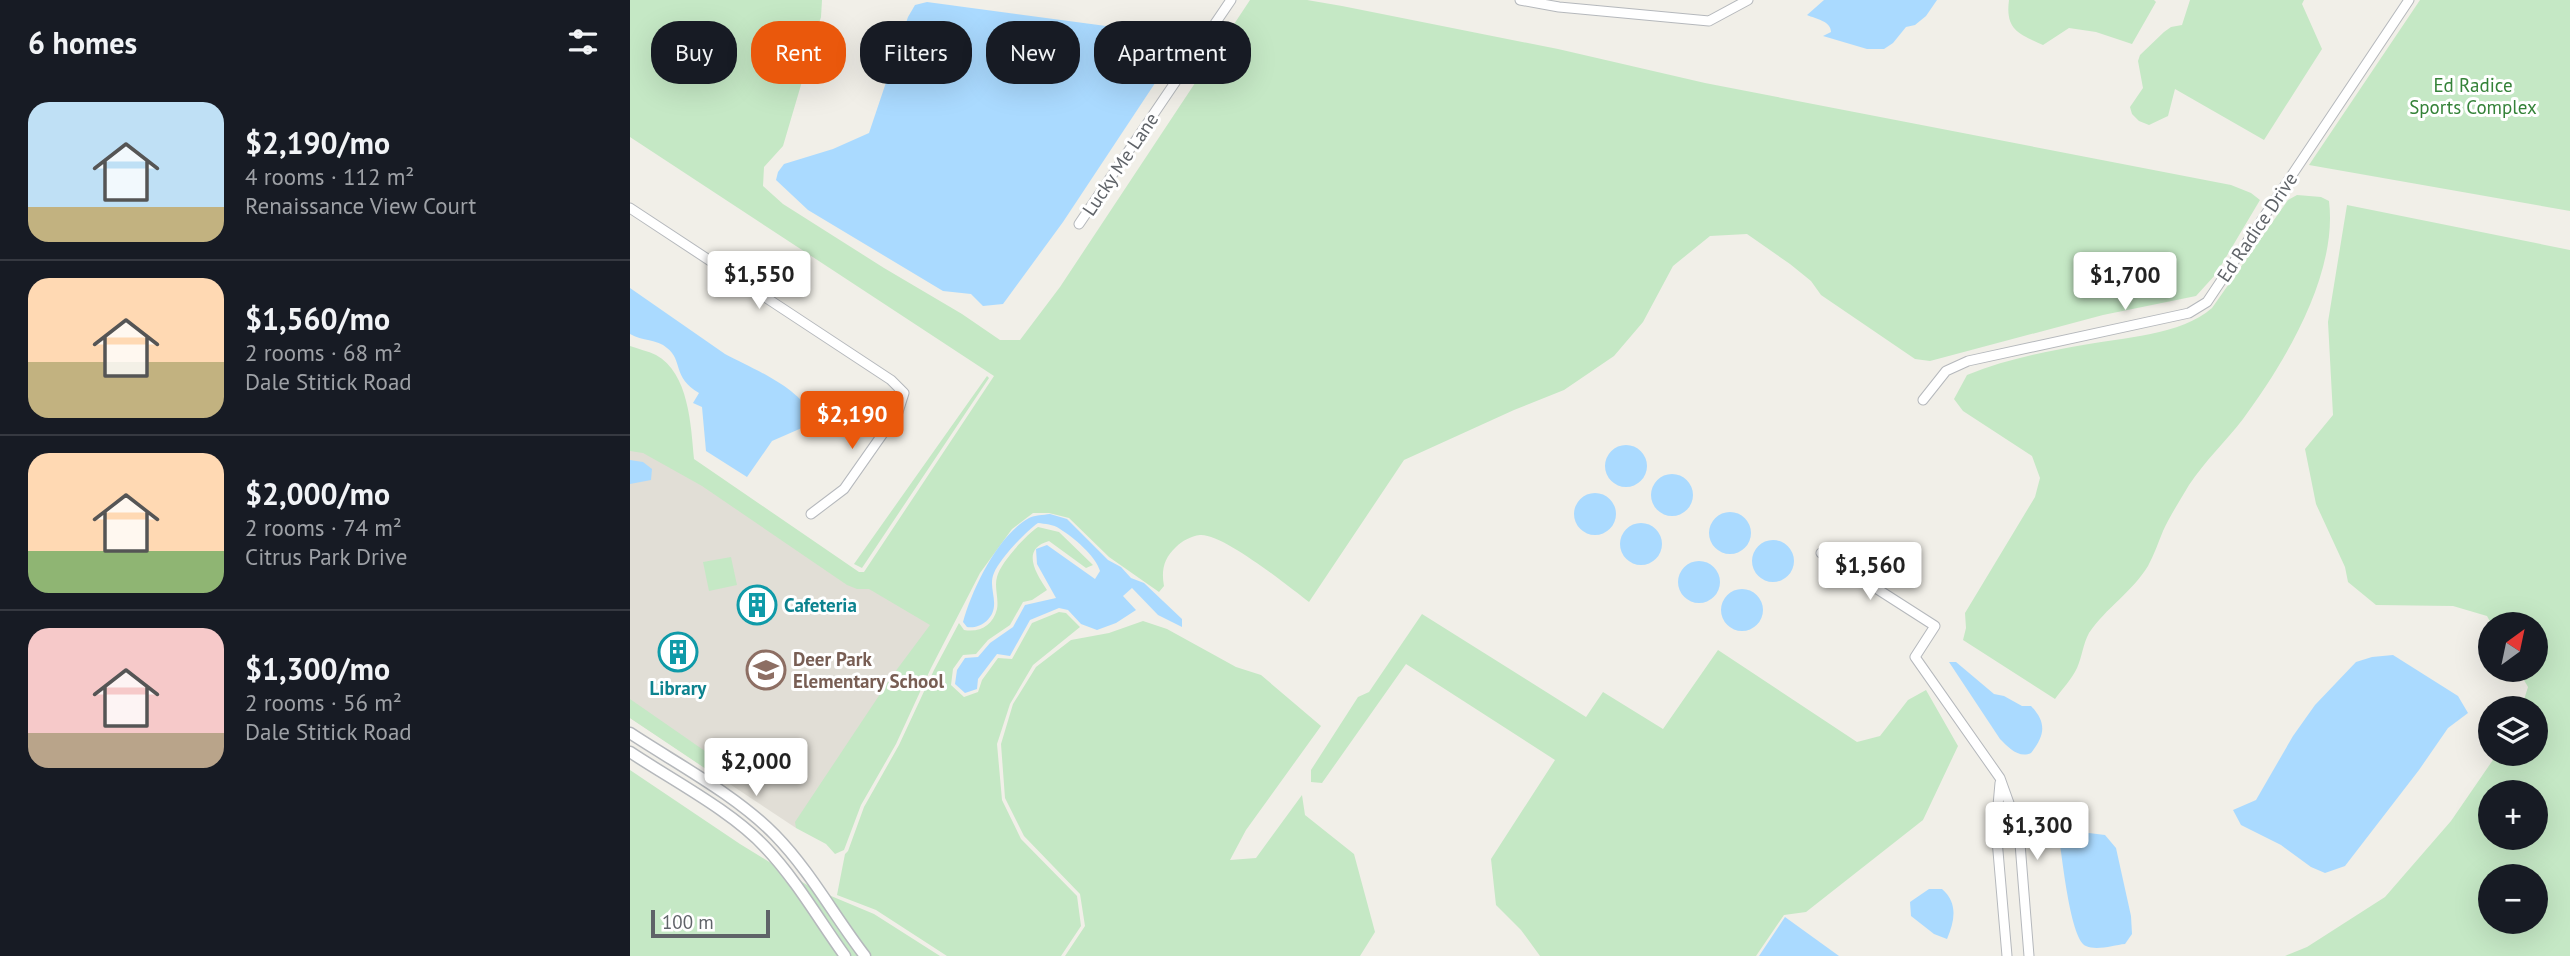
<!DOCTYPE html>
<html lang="en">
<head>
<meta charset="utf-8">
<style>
  :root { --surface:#171b24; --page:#20242c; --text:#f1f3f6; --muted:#9ea1a6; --line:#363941; --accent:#ea580c }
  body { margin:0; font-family:"PT Sans",sans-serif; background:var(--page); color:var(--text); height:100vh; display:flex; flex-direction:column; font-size:26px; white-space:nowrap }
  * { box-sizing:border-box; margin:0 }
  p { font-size:23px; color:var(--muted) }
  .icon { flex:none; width:38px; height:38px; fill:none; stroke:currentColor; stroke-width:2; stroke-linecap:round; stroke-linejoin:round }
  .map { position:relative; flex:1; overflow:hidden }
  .panel { display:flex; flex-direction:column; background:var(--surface); width:630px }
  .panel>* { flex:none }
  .guide { position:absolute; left:21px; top:21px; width:665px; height:63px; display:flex; gap:14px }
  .needle { width:46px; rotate:33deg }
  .controls { position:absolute; left:1848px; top:612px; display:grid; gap:14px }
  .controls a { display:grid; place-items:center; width:70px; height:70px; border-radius:50%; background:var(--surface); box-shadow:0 7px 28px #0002; font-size:35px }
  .scale { position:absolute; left:21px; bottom:18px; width:119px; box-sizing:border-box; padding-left:7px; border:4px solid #5f6368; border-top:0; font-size:19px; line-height:24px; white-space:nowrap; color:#5f6368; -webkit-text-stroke:5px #fff; paint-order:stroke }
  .price { position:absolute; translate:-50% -60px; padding:0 16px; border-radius:7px; background:#fff; color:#222; font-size:23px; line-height:46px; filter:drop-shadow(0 2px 4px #0008) }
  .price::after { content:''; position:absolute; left:50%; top:42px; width:21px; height:16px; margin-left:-10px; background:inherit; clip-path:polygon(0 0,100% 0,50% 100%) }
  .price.current { background:var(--accent); color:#fff }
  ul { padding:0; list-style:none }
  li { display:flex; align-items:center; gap:21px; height:175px; padding:0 28px }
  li+li { border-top:2px solid var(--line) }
  li span { display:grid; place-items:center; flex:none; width:196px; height:140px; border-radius:21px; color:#555 }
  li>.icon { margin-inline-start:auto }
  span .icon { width:84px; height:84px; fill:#fffc; stroke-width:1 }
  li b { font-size:30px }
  h2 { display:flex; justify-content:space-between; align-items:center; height:84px; padding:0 28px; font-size:30px }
  .chip { padding:0 24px; border-radius:28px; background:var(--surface); box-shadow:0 7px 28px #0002; font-size:24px; line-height:63px }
  .chip.current { background:var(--accent); color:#fff }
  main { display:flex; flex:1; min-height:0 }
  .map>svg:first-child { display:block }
  .education { fill:#e1ded6 }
  .green { fill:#c5e8c5; fill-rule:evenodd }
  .water { fill:#aadaff }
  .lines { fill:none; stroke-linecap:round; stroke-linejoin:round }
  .minor-casing { stroke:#b5b8bc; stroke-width:11 }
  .tertiary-casing { stroke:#b5b8bc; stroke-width:13 }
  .minor { stroke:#fff; stroke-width:9 }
  .tertiary { stroke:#fff; stroke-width:10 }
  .labels { text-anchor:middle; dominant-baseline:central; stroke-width:6; stroke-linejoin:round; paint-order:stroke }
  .park-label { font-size:19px; fill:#348238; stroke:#fff }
  .street-label { font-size:19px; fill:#5f6368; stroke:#fff }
  .culture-label { font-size:19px; font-weight:bold; fill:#0d838f; stroke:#fff; text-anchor:start }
  .education-label { font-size:19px; font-weight:bold; fill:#785e54; stroke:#fff; text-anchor:start }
</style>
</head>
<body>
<main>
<section class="panel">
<h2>6 homes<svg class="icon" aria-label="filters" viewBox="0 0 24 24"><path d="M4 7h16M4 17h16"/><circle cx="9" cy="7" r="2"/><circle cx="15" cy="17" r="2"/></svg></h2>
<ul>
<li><span style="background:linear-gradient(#bfe0f5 75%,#c2b280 0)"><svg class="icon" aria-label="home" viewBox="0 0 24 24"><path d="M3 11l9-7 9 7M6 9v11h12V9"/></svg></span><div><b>$2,190/mo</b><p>4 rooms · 112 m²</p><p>Renaissance View Court</p></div></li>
<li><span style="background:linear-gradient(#ffd9b3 60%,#c2b280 0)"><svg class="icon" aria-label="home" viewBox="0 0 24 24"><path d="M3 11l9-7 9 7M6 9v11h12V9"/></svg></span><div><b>$1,560/mo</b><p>2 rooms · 68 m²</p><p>Dale Stitick Road</p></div></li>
<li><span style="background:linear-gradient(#ffd9b3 70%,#8fb573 0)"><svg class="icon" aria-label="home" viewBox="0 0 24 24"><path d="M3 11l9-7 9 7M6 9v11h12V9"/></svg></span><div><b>$2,000/mo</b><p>2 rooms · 74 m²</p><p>Citrus Park Drive</p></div></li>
<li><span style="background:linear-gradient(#f6c9c9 75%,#b9a48a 0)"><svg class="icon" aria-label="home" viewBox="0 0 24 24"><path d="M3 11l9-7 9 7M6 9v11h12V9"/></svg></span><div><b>$1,300/mo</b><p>2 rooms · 56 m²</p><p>Dale Stitick Road</p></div></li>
</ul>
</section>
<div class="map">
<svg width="1940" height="956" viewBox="0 0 1940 956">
  <rect width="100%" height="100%" fill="#f1efe8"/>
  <path class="education" d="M0,424L303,622L166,828L0,718Z"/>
  <path class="green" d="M0,0H192L191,17L153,146L134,167L133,186L153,204L254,268L332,314L370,340H390L430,287L620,0H677L712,6L928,49L1075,83L1601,185L1621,193L1630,200L1586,274L1566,296L1473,315L1300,361L1285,359L1191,295L1181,281L1160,264L1117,234L1080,236L1043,266L1013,322L984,356L934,390L884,410L774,460L679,602C659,587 593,533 570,535C561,536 552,541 546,547C534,558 531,570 534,586L529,592L479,557L439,518L419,513H403L382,529L350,573L301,668L266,744L231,805L214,850L205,854L196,844L166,828L165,822L262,676L300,625L239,589H227L217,585L72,486L13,453L0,451V346C8,349 18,351 26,355C59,373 61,426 64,459L229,572H234L364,376L0,137Z
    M1379,0H1524L1526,2L1502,44L1466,32L1439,28L1413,45C1389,34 1375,30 1379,0Z
    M1560,0H1674L1672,4L1692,49L1634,140L1545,89L1538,116L1519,125L1509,121L1502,114L1500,107L1513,88L1508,61L1510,55L1534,32L1541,27L1552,25Z
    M1790,0H1940V211L1679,165Z
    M1667,195L1691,197L1699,201C1708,274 1655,362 1613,419C1596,441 1575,461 1559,485C1550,500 1540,516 1533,531C1528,543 1524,555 1518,566C1502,592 1476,608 1459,633C1453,644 1452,657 1447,668C1442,679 1432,689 1425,699L1333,640L1336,628L1335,613L1405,497L1410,478L1402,456L1333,411L1324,399L1337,375C1374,360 1413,352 1453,345C1491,338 1552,335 1582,308L1658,200Z
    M1717,205L1940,250V956H1655L1677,947L1755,897L1821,821L1867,754H1906V709H1891L1898,687L1888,670H1906V625H1862L1857,616L1823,606L1746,605L1718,582L1715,567L1686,504L1675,449L1703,415L1698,322ZM1860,793H1906V838H1860ZM1860,877H1906V922H1860Z
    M357,376L359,378L232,568L224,564Z
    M408,527L429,532L463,565L456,568L419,541C391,549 405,572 417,590L402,600L393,602L380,625L358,640L346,654L333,655L323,669L321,685L334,697L348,692L352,680L368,658L382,659L402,623L429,612L436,613L450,627L403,665L380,704L367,744L372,800L391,839L447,896L451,926L431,956H317L246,910L207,895L215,854L218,851L234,807L269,745L304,670L329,623L334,630C350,633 363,625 367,609C369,599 364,587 367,577C370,563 396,535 408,527Z
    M101,557L107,585L79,591L73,562Z
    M792,614L956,717L973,692L1033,729L1088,650L1227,742L1250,736L1278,700L1296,690L1328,746L1293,820L1176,912L1154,915L1126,956H910L891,930L866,905L861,859L925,760L776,664L692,783L681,782V770L728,697L739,692Z
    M513,621L537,629L606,667L631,675L691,726L616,830L600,860L626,858L672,795L675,815L724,854L745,932L730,956H435L455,926L450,894L394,836L375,798L371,744L383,704L406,667L441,640L479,633Z
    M0,699L85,758L84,765L76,769L0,718Z
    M0,770L110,844L182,888L244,914L310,956H0Z"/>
  <path class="water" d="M1194,0H1307L1296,16L1285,25L1276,27L1263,43L1254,49H1237L1193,36L1201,32C1201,21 1186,19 1177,15Z
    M297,2L521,32L537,38L544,49L539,62L433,222L373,304L353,306L341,294L313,291L178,210L146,180L148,172L154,164L203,149L239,133L278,17L285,5Z
    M0,288L95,354C121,368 167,386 181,414L174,427L142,441L117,477L76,451L72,407L63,403L69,393C42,377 53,360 37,348C27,339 12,341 0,334Z
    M975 466a21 21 0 1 1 42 0a21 21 0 1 1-42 0Z
    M0,460L13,462L22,469L21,480L0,484Z
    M1021 495a21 21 0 1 1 42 0a21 21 0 1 1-42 0Z
    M944 514a21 21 0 1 1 42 0a21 21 0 1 1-42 0Z
    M1079 533a21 21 0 1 1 42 0a21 21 0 1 1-42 0Z
    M420,514L437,519L478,560L491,567L501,578L514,583L552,619V627L528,615L502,588L493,596L506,610L486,623L467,630L451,624L438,610L429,608L400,620L380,656L367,654L348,679L347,689L335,693L325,684L327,670L335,658L348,657L360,643L383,627L395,605L426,598L407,564L406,549L417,545L465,579L470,571C466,556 443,537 430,529C423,524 415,524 408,523C396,531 369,560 364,573C359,584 365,595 364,606C363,620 349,629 337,627L333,622C342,589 368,535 399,518C405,515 413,515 420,514Z
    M990 544a21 21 0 1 1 42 0a21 21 0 1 1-42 0Z
    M1122 561a21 21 0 1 1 42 0a21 21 0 1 1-42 0Z
    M1048 582a21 21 0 1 1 42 0a21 21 0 1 1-42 0Z
    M1091 610a21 21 0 1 1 42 0a21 21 0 1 1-42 0Z
    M1763,655L1828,696L1838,713L1818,728L1789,770L1715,866L1695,873L1681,867L1651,845L1611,825L1603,810L1626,800L1663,736L1685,705L1726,662L1742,657Z
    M1319,662H1326L1364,694L1374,696L1392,706H1401C1417,723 1415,735 1401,753C1389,759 1378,747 1370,739Z
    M1459,833L1475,835L1486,848L1501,916L1502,934L1495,944C1484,945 1467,951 1456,946C1441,940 1433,863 1430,845L1440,836Z
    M1299,889H1312C1328,903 1325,920 1317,939L1304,934L1281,916L1280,902Z
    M1155,917L1209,956H1129Z"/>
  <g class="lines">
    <defs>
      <path id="minor" d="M890,0L929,7L1079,21L1118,0
        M0,208L261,380L274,393L268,412L214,489L181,514
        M449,224L601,0
        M1293,400L1316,371L1338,361L1559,313L1577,302L1779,0
        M1191,553L1305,626L1285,657L1370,778L1389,831L1399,956
        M1370,783L1366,828L1377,956"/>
      <path id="tertiary" d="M0,733C47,764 106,795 145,835C181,872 204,916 235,956
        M0,752C42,780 102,811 136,848C167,881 189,920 215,956"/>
    </defs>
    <use href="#minor" class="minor-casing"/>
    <use href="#tertiary" class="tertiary-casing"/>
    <use href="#minor" class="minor"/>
    <use href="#tertiary" class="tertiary"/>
  </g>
  <defs>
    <symbol id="building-ring" viewBox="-11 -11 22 22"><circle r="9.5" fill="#fff" stroke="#0f9aa8" stroke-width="1.5"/><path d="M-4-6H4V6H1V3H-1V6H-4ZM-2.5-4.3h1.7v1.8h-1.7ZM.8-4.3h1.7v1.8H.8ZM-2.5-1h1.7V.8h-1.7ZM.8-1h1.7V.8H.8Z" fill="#0f9aa8"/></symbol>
    <symbol id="school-ring" viewBox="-11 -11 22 22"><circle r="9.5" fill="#fff" stroke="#8d6e63" stroke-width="1.5"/><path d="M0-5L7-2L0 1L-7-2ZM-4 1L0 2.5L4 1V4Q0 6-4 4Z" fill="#8d6e63"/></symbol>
  </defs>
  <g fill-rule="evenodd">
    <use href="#building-ring" x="105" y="583" width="44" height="44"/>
    <use href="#building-ring" x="26" y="630" width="44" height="44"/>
    <use href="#school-ring" x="114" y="648" width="44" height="44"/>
  </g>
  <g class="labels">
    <g class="park-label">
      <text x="1843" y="85">Ed Radice<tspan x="1843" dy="22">Sports Complex</tspan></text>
    </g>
    <g class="street-label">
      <text transform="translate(490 164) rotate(-56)">Lucky Me Lane</text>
      <text transform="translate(1627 227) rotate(-56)">Ed Radice Drive</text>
    </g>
    <g class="culture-label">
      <text x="154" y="605">Cafeteria</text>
      <text x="48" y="688" text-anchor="middle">Library</text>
    </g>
    <g class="education-label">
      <text x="163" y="659">Deer Park<tspan x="163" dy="22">Elementary School</tspan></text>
    </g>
  </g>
</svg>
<div class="controls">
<a><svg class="needle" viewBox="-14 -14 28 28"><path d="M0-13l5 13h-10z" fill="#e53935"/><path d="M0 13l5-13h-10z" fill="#9ea1a6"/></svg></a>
<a><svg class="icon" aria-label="layers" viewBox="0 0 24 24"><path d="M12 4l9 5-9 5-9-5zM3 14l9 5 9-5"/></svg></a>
<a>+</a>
<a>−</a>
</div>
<div class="scale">100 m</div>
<b class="price" style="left:129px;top:311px">$1,550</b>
<b class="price" style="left:1495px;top:312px">$1,700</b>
<b class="price current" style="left:222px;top:451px">$2,190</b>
<b class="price" style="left:1240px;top:602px">$1,560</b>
<b class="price" style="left:126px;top:798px">$2,000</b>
<b class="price" style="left:1407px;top:862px">$1,300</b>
<div class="guide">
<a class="chip">Buy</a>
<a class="chip current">Rent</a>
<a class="chip">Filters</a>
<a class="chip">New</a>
<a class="chip">Apartment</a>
</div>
</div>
</main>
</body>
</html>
